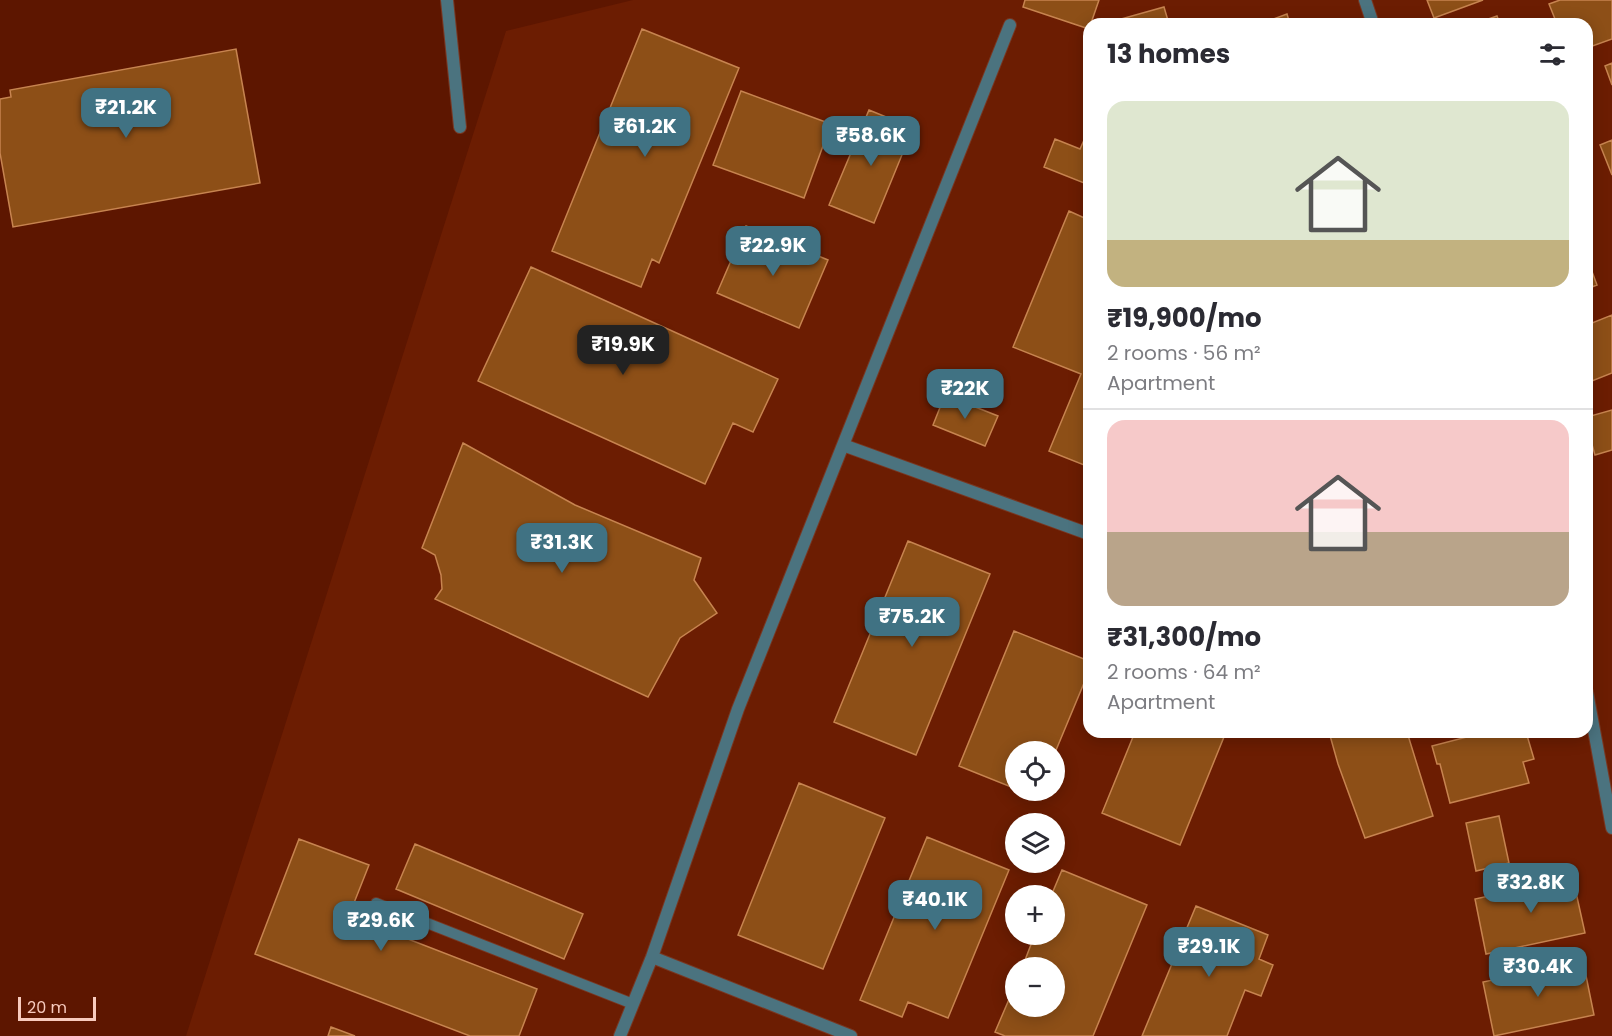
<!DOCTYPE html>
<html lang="en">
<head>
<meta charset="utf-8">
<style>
  :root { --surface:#fff; --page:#f7f7f7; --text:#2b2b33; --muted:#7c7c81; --line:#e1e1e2; --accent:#407283 }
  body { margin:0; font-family:Poppins,sans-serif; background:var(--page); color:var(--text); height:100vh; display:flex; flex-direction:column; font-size:22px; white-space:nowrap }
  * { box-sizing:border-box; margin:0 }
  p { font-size:20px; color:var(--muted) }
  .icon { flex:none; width:33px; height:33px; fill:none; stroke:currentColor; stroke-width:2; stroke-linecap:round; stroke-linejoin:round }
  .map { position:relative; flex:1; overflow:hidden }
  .panel { position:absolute; left:1083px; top:18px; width:510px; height:720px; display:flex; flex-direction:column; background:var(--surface); border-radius:18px; box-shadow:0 3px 15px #0003 }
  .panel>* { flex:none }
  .controls { position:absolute; left:1005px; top:741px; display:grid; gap:12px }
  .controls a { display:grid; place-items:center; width:60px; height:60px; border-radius:50%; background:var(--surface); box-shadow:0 3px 15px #0003; font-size:30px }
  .scale { position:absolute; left:18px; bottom:15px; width:78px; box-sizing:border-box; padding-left:6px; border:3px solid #f8cbbe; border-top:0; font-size:16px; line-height:21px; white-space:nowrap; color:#f8cbbe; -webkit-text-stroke:4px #5d1600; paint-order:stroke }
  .price { position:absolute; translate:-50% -51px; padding:0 14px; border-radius:12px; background:var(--accent); color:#fff; font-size:20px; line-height:39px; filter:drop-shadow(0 2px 3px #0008) }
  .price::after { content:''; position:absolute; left:50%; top:36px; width:18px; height:14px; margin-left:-9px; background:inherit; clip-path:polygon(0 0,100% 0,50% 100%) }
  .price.selected { background:#222; color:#fff }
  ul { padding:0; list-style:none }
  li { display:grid; align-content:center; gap:12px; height:318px; padding:0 24px }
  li+li { border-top:2px solid var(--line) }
  li span { display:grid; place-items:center; height:186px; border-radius:18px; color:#555 }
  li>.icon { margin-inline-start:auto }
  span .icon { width:108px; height:108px; fill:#fffc; stroke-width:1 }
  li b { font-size:26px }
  h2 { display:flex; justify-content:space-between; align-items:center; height:72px; padding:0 24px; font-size:26px }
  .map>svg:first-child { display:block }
  .built { fill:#6c1d02; fill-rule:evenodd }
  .building { fill:#8d4f17; stroke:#c78450; stroke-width:1.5 }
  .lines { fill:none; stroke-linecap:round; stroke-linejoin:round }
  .service-casing { stroke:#793722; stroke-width:12 }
  .minor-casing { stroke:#793722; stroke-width:14 }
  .service { stroke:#4b737f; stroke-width:10 }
  .minor { stroke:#4b737f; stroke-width:12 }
</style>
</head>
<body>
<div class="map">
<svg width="1612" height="1036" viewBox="0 0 1612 1036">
  <rect width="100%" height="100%" fill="#5d1600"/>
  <path class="built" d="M633,0H1612V1036H186L506,31ZM1089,24H1587V732H1089ZM1016,752H1054V790H1016ZM1016,824H1054V862H1016ZM1016,896H1054V934H1016ZM1016,968H1054V1006H1016Z"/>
  <path class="building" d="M1025,0H1099L1089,29L1023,7Z
    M1427,0H1483L1434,18Z
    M1560,0H1612V39L1587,48V24H1557L1549,4Z
    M1164,7L1169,24H1122L1121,19Z
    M1287,14L1290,24H1260Z
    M1497,16L1500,24H1474Z
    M642,29L739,68L659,263L652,259L641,287L552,251Z
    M236,49L260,183L13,227L0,153V99L11,97L10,90Z
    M1612,63V85L1605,66Z
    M741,91L831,124L804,198L713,165Z
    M869,110L913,128L874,223L829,205Z
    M1089,129V185L1044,167L1055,139L1080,149Z
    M1612,140V175L1600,145Z
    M1069,211L1089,220V467L1049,451L1081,374L1013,347Z
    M746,226L828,260L799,328L717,293Z
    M1587,258L1597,285L1587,289Z
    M531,267L778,379L753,432L733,423L705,484L478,381Z
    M1612,315V373L1587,383V325Z
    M945,395L998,416L985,446L933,425Z
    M1612,410V450L1595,455L1587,427V417Z
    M463,443L575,505L701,558L694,580L717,613L680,638L648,697L435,599L442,589L441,575L435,555L422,548Z
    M908,541L990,574L916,755L834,722Z
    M1014,631L1089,661V671L1054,755V752H1016V789L959,766Z
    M1135,732H1226L1180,845L1102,813Z
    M1329,732H1407L1433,816L1365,838L1338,764Z
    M1486,732H1526L1534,759L1523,762L1529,783L1450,803L1440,764H1437L1432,746Z
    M799,783L885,818L823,969L738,935Z
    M1020,790H1040L1037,797Z
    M1499,816L1509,863L1476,871L1466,823Z
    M927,837L1009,870L948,1018L908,1002L902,1017L860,1000Z
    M299,839L369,865L350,913L386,926L390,917L413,926L408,939L537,989L519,1036H470L255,954Z
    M415,844L583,914L564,959L396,889Z
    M1559,868V873L1571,870L1585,933L1486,954L1475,899L1548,883L1546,871Z
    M1062,870L1147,905L1093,1036H1005L995,1032L1016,983V1006H1054V968H1022L1035,934H1054V896H1051Z
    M1196,906L1268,935L1259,959L1273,965L1261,996L1245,990L1227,1036H1142Z
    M1583,961L1594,1015L1494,1036L1483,982Z
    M331,1027L355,1036H328Z"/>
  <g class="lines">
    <defs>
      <path id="service" d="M376,903L633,1004"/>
      <path id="minor" d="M447,0L460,127
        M1365,0L1373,24
        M843,445L1089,534
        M1587,692L1612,828
        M652,957L851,1036
        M620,1036L652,957L738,709L1010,25"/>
    </defs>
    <use href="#service" class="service-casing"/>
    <use href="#minor" class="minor-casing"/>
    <use href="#service" class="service"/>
    <use href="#minor" class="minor"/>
  </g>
</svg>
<div class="controls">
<a><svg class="icon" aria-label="locate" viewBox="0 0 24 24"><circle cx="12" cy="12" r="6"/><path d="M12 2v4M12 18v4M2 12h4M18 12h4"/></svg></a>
<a><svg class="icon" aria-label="layers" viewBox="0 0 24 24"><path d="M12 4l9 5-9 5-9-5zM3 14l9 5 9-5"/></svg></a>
<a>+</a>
<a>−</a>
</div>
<div class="scale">20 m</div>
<b class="price" style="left:126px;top:139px">₹21.2K</b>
<b class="price" style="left:645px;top:158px">₹61.2K</b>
<b class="price" style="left:871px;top:167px">₹58.6K</b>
<b class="price" style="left:773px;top:277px">₹22.9K</b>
<b class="price selected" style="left:623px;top:376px">₹19.9K</b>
<b class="price" style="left:965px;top:420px">₹22K</b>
<b class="price" style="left:562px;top:574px">₹31.3K</b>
<b class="price" style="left:912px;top:648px">₹75.2K</b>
<b class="price" style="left:1531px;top:914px">₹32.8K</b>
<b class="price" style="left:935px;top:931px">₹40.1K</b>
<b class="price" style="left:381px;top:952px">₹29.6K</b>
<b class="price" style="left:1209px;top:978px">₹29.1K</b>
<b class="price" style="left:1538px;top:998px">₹30.4K</b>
<section class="panel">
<h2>13 homes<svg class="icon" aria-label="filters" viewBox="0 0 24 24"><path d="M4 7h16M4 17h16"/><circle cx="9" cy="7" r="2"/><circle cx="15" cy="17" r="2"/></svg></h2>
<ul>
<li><span style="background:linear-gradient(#dfe7d0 75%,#c2b280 0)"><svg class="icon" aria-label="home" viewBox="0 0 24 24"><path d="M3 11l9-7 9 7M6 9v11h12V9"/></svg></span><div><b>₹19,900/mo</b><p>2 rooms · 56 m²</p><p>Apartment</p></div></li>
<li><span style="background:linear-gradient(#f6c9c9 60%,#b9a48a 0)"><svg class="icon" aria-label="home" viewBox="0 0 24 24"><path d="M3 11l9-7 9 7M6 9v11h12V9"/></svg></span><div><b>₹31,300/mo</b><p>2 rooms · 64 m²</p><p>Apartment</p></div></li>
</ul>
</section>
</div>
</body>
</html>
